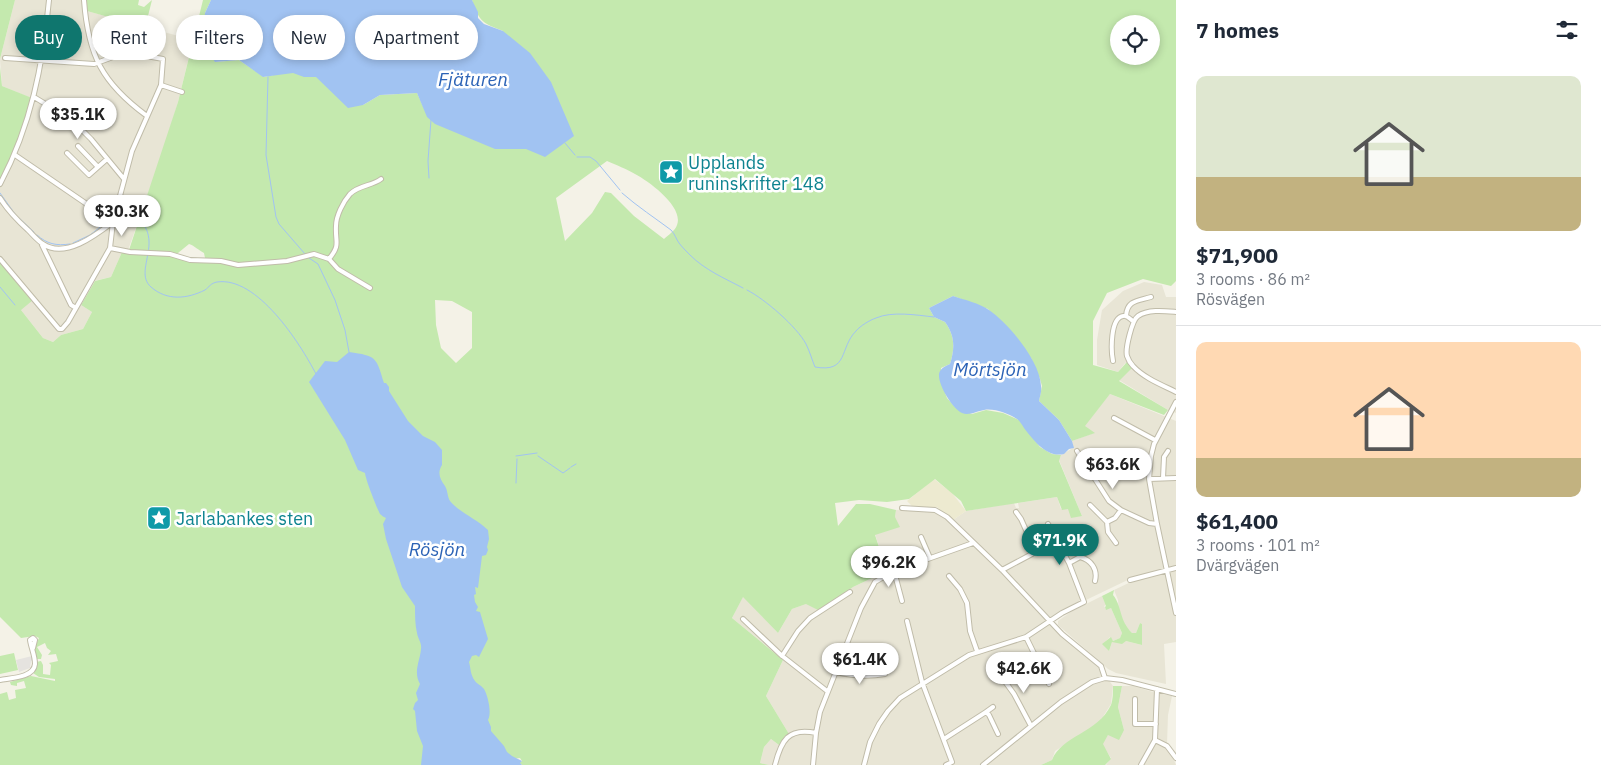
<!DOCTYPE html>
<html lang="en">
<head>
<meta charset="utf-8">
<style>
  :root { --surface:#fff; --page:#f2f2f3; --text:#1f2937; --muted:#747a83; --line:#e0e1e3; --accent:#0f766e }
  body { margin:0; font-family:"IBM Plex Sans",sans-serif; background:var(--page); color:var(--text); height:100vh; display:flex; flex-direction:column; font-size:19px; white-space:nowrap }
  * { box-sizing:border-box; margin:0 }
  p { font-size:16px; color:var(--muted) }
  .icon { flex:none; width:28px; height:28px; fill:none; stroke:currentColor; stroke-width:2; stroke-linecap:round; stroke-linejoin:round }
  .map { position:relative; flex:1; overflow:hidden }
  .panel { display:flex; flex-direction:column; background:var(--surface); width:425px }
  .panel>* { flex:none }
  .guide { position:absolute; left:15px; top:15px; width:475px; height:45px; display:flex; gap:10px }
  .buttons { position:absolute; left:1110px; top:15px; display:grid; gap:10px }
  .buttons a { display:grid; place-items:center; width:50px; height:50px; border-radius:50%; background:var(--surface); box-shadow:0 2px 8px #0003; font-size:25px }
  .price { position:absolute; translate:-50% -42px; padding:0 11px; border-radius:18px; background:#fff; color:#222; font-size:16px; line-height:32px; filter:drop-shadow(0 1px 2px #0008) }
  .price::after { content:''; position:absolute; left:50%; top:30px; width:15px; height:11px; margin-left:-8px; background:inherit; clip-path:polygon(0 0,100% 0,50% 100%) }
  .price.selected { background:var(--accent); color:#fff }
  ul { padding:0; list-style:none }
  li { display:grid; align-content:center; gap:10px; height:265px; padding:0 20px }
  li+li { border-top:1px solid var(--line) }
  li span { display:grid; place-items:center; height:155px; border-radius:10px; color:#555 }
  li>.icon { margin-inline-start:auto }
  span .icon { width:90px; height:90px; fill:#fffc; stroke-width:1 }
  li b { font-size:21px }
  h2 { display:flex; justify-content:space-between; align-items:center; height:60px; padding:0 20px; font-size:21px }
  .tag { padding:0 18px; border-radius:22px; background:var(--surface); box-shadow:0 2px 8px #0003; font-size:18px; line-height:45px }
  .tag.selected { background:var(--accent); color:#fff }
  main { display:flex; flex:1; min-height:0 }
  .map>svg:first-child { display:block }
  .residential { fill:#e8e5d5 }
  .education { fill:#edead0 }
  .green { fill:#c4e9ae; fill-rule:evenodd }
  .parking { fill:#e5e3df }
  .water { fill:#a1c3f2 }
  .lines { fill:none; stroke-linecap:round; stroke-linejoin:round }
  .stream { stroke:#a1c3f2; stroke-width:1 }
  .minor-casing { stroke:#c0bca9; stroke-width:6 }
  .minor { stroke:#fff; stroke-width:4 }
  .labels { text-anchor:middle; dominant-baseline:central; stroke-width:5; stroke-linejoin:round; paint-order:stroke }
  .culture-label { font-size:18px; fill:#0d838f; stroke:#fff; text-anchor:start }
  .water-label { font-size:19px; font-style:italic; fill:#2c63b6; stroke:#fff }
</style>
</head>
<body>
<main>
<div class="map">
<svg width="1176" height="765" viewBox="0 0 1176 765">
  <rect width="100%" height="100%" fill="#f4f2e7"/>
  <path class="residential" d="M15,0H82V7L87,11L193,40L178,102L161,158L127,253L122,252L111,277L94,281L81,305L92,312L83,329L61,335L53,342L43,338L21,310L0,260V181L31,98L2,86L0,59Z
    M1144,282L1162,285L1166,297H1176V413L1168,410L1119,380L1126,362L1118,372L1097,365V340L1102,310L1123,291Z
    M1110,394L1176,421V566L1136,576L1086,600L1082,599L1053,618H1051L1007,574V570L1005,567L1000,566L953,520L966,511L1014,503L1016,508H1019L1018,503L1057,497L1061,509L1068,508L1082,516L1059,460L1061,455L1073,448L1072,441L1094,433L1084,426Z
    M896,510L933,512L939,514L948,521L1101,669L1113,686L1111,704L1099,723L1055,751L1052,760L1041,765H769L760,763L764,747L771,739L779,745L789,734L766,696L783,660L732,618L743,596L778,633L792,609L853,587L887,571L875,534L895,517Z
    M1176,570V642L1164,644L1166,684L1116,673L1108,669L1058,625V621L1072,611L1102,596L1106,605L1104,606L1106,609L1111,608L1122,633L1120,638L1113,641L1110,637L1103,644L1109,651L1112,642L1126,641L1142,645V624L1140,623L1136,633H1132L1126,627L1119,612L1118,600L1114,590L1135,580Z
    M1122,686H1133L1153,692L1172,696L1168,715L1167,744L1176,765H1106L1111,758L1102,744L1108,735L1124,730L1118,707Z"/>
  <path class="education" d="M934,479L952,493L966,511L953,520L937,507H913L907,501Z"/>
  <path class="green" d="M0,0H15L0,59Z
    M87,0H139L138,5L144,7L152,0L148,16L162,32L87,11Z
    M203,0H211L205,13L215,62L239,60L264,77L307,68L363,105L380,95L417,93L427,115L526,149L503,31C483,23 479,22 472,0H1176V281L1171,286L1143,279L1107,293L1093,321V365L1118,372L1127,362L1132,368L1119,381L1168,410L1164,415L1110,394L1085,426L1095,433L1072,441L1059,420L1039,401L1042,386L1040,379L1031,358L988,309L953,296L929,308L934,317L945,322C955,336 955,348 950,364L941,368V382L947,398L955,407L972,414L986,410L1003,413L1019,420L1040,447L1052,454L1061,455L1059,461L1082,516L1071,518L1068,509L1062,510L1057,497L966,511L961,501L935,479L909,499L887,502L859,500L835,503L838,526L856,504H870L896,510L895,517L900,527L875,535L887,571L853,587L818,610L806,604L792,609L778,633L743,597L732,618L783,660L766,696L789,734L785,736L779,745L771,739L764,747L760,763L769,765H522L519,763L522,761L520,758L468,765H0V694L7,692L9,700L16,698L15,690L26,688L24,681L17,683V686L11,685L10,682L31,676L55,681V679L39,677L33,673L36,662L41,661L43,665V674L50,675L51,665L49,663L58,661L56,654L48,655L51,651L47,648L45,643L37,647L42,655L41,659H35L34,648L39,638L35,636L21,638L0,617V260L33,300L21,310L43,338L53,342L61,335L83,329L92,312L81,305L95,281L111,277L122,252L128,253L178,102ZM1119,24H1151V56H1119ZM607,161C616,165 627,169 635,174C650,182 684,207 677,225C675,231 668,235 664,239L634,216L611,193L605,192L592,213L565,241L556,198ZM189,244C195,246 198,250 204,253L205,258C194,262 184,256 174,253H178ZM435,300L452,301L472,312V348L456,363L441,348L436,325Z
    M0,67L2,86L32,98C24,127 14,154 0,181Z
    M1114,590L1113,595C1122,606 1119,620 1132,633H1136L1140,623L1142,624V645L1126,641L1122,644L1112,642L1109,651L1102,644L1111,637L1113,641L1120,638L1122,633L1111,608L1106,610L1105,607L1106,606L1102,596Z
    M14,653L18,670L0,674V656Z
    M1113,686H1122L1118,707L1124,730L1119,740L1108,735L1103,744L1111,759L1105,765H1041L1052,760C1062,735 1097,734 1111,705C1113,700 1113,692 1113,686Z"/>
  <path class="parking" d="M32,656L33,660L31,661L30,668L19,672L16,660Z"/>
  <path class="water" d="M211,0H472L478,12V18L484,24L503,31L530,53L551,82L574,136L545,157L526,149H495L435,124L427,117L417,93L380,95L363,105L348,108L316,77H304L293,73L263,77L239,60L215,62L202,44L205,13Z
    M953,296C965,300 979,303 989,310C1009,324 1040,361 1041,386C1042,391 1040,396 1039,401L1059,420L1072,441L1074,448L1069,449L1064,454C1047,458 1034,441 1024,428C1022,425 1020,421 1017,419C1009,414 994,408 984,410C977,411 969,416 962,413C952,408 938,385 939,374C940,368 946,366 950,364C955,348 955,336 945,322L934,317L929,308Z
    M349,352C377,356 376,357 384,383H386L389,387V391L408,421L423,436L435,442L442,450V465C437,473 440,479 445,486C448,491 447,496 450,501C460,513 477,519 488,530L489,539L487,547L488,550L486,555L482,556L478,588L475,587L476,594L474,595L475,602L478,607L476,611L480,612L488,639L479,657L476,655L472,656L469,662C471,669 470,674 475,681C477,684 481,685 484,689C488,696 492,713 488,720L491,727V731L504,746L507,752L512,756L522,761L520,763L522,765H421L423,746L417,731L415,711L413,709L415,703L418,700L416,693L420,684C413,672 420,661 421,649C422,643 418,639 417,633C415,625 415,615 415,606L402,587L386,539L383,524L386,518C384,517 382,516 380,514C377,508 366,481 365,473L358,470L345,440L309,382L325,361L337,362Z"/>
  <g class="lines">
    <path class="stream" d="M268,77L266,155L276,217L279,224L305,254
      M565,143L575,155
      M577,157H590L596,161L620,190
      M429,178L428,161L431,120
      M0,193L15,214
      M622,193C638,207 655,218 671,230C675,234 676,239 679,243C682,247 686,251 690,255C705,270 724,278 743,288
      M120,208C176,231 130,269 151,287C167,301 187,299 205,290C209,287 211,283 217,282C257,276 300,343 316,374
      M18,217L34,232
      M37,235C47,244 56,246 70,244
      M73,243L90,235L108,221
      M309,258L318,264L335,300L345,330L349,352
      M0,287L15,305
      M747,290C765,299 797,327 806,344C810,352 812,360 815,367C849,373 839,348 856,331C860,326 870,320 876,318C892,311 916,315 934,317
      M516,456L537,453
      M538,456L563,473L570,468
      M571,467L576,464
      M516,483L517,459"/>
    <defs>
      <path id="minor" d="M84,0C88,55 102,83 147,116
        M161,85L182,92
        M34,97L72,120L91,139L124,179
        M78,146L98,167L107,159
        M67,153L89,175L98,167
        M15,155L113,222
        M0,184C31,126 43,64 49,0
        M0,198C8,211 17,220 28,230C33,235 37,240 43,244C65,259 96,235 113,222
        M42,245L71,305L76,308
        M110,248L130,252L170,254L190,260L221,261L238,265L287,261L314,254L329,259L338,269L370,288
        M0,259L59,329H62L68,322L110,248L113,222L132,151L161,85L163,59L130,53L121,54L94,64L5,58
        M329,259C341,244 335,243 336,226C336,216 343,202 350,194C359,185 372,186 381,179
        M1176,312C1165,311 1148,309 1138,316C1132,320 1125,349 1127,356C1128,359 1131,364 1133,366C1144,378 1162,385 1176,392
        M1126,316C1127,300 1138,301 1151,297
        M1113,361C1111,351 1110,318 1123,316C1127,315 1130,319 1133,321
        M1176,402L1154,444L1151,456L1149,479L1157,524L1176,613
        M1114,418L1155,440
        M1077,451L1109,501L1121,510L1149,523L1157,524
        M1163,478L1164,457L1168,451
        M1149,479L1176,478
        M1090,505L1107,522
        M902,508L935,510L947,517L1002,570L1062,634L1101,666L1105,678
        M921,537L930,558
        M1116,543L1108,532L1107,522L1115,518L1121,510
        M1080,557C1091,560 1098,569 1095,581
        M1069,563L1080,557L1072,540V535
        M1002,570L1032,554L1035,550L1021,519L1016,512
        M894,571L902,601
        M949,576L960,589L967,603L970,631L977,651
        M1130,580L1176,568
        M743,619L781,655L827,691
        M907,621L922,682L952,762L946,765
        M1026,637L1049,684
        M782,656L798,631L810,618L850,592
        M836,672C853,676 868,677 885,674
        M1001,676L1014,694L1031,726
        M0,680C10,678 34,678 35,664C35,655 31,648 30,640L33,638L35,640L33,648
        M1135,699V724H1156
        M986,712L993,707
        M944,739L986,712L989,715L998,734
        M1155,740L1167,746L1176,758
        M775,765C781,741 788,727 816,733
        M813,765L816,733L820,712L861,608L875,582L894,571L973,543
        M864,765L870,742L879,724L888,711L900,698L969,655L1026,637L1062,613L1084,602L1069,563L1048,524
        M983,765L1061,702L1092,682L1105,678L1122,680L1176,694
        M1141,765L1155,740L1157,689"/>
    </defs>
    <use href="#minor" class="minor-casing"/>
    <use href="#minor" class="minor"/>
  </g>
  <defs>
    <symbol id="sight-square" viewBox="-11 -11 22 22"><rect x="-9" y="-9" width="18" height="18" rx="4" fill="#0f9aa8" stroke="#fff"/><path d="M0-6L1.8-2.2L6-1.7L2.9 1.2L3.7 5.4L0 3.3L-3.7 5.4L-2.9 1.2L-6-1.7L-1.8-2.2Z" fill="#fff"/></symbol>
  </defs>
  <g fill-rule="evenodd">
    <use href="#sight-square" x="657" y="158" width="28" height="28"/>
    <use href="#sight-square" x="145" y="504" width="28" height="28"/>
  </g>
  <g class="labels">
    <g class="culture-label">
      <text x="688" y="162">Upplands<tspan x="688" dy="21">runinskrifter 148</tspan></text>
      <text x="176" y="518">Jarlabankes sten</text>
    </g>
    <g class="water-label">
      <text x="473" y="79">Fjäturen</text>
      <text x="990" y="369">Mörtsjön</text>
      <text x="437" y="549">Rösjön</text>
    </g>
  </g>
</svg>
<div class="buttons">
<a><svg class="icon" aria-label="locate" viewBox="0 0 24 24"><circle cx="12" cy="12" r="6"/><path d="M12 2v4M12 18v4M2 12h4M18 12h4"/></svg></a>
</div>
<b class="price" style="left:78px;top:140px">$35.1K</b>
<b class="price" style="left:122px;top:237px">$30.3K</b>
<b class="price" style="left:1113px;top:490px">$63.6K</b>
<b class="price selected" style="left:1060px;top:566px">$71.9K</b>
<b class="price" style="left:889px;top:588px">$96.2K</b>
<b class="price" style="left:860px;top:685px">$61.4K</b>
<b class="price" style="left:1024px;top:694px">$42.6K</b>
<div class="guide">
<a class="tag selected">Buy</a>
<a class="tag">Rent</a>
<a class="tag">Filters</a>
<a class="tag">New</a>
<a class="tag">Apartment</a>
</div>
</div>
<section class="panel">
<h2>7 homes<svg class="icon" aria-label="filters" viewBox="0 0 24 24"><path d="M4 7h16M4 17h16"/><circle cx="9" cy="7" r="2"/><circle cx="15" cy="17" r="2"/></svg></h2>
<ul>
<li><span style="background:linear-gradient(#dfe7d0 65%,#c2b280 0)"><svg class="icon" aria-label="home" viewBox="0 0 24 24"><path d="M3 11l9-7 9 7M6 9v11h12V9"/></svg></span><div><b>$71,900</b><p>3 rooms · 86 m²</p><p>Rösvägen</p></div></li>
<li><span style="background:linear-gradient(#ffd9b3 75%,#c2b280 0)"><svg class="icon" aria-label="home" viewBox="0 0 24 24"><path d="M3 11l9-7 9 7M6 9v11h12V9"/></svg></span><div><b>$61,400</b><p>3 rooms · 101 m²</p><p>Dvärgvägen</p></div></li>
</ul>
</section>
</main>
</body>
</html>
